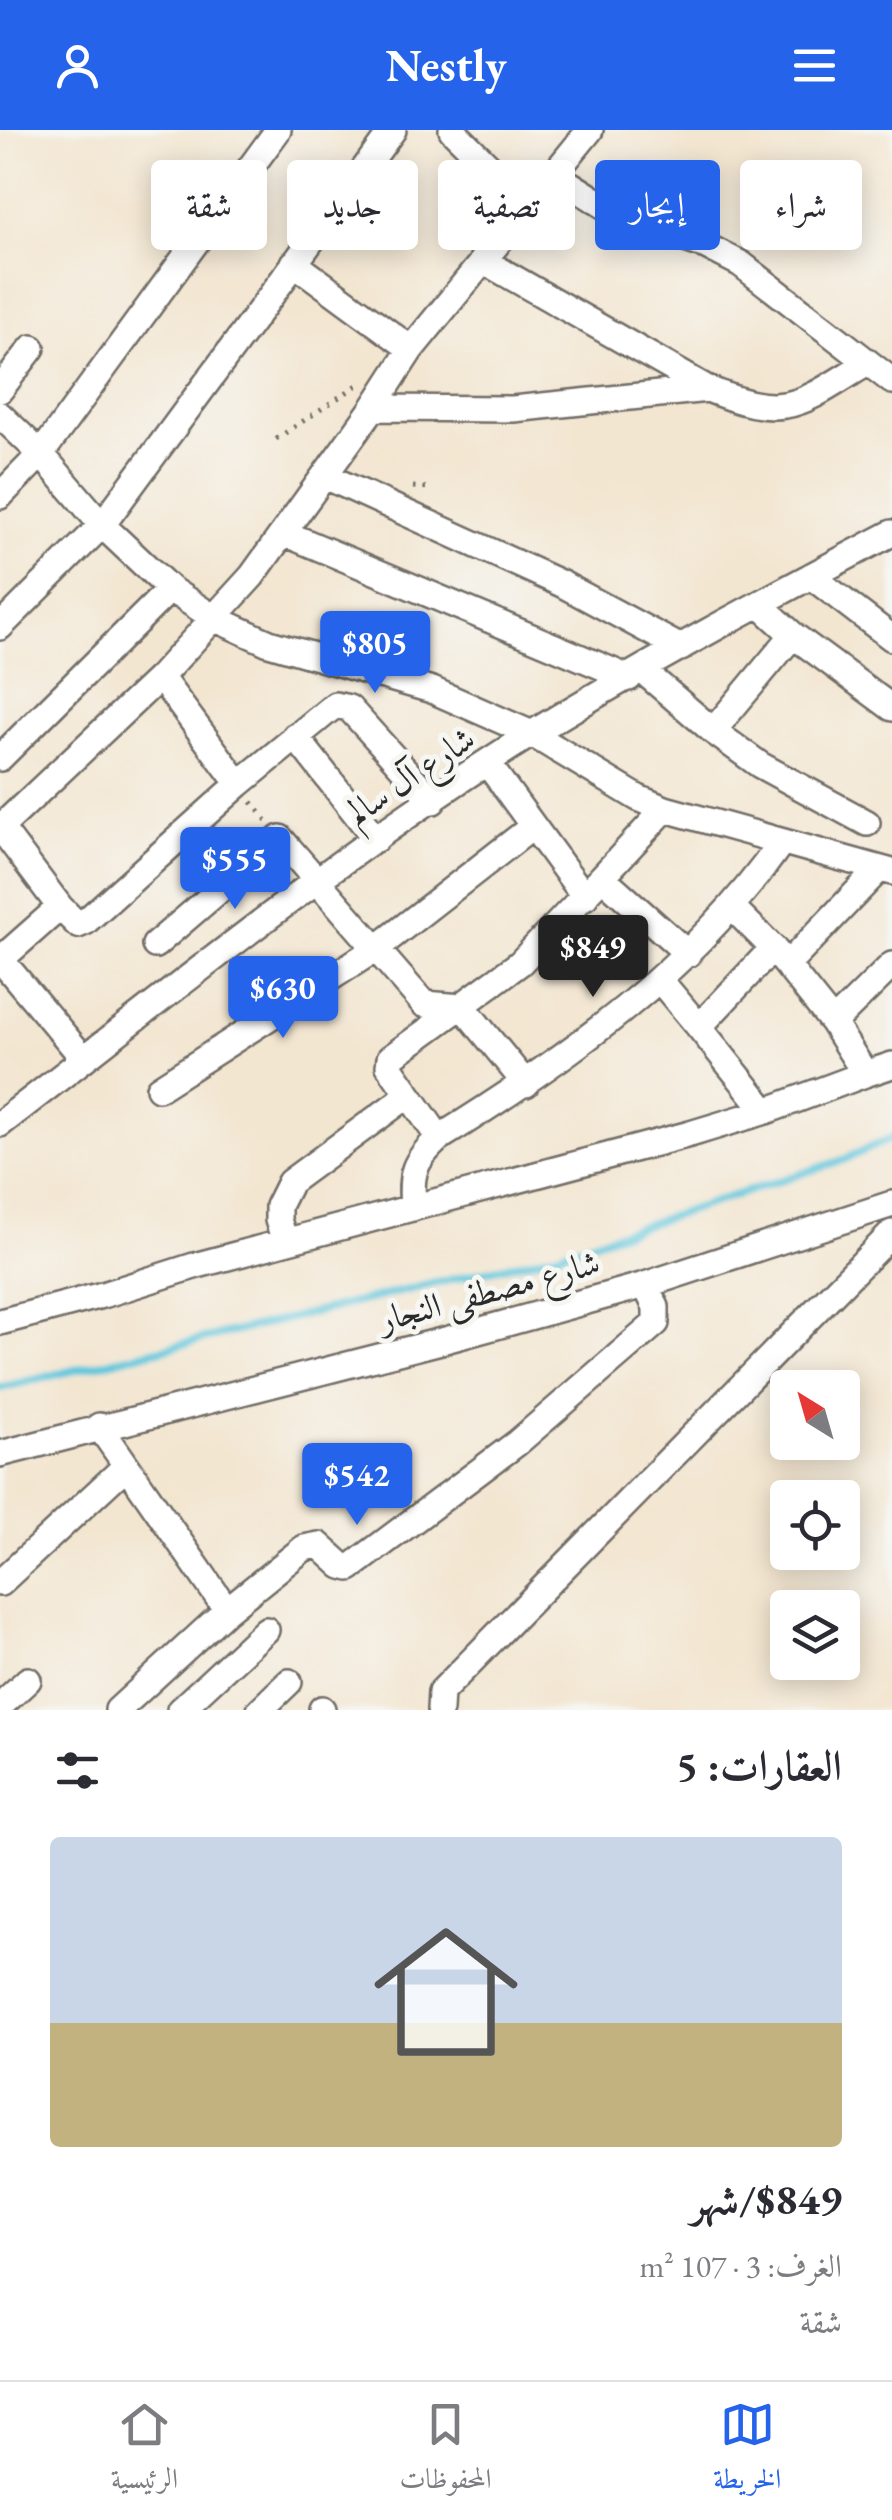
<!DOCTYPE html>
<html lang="ar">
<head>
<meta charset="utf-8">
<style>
  :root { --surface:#fff; --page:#f2f2f3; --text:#2b2b33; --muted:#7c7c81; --line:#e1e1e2; --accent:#2563eb }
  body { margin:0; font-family:"EB Garamond",Amiri,serif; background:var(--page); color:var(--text); direction:rtl; height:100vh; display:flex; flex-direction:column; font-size:38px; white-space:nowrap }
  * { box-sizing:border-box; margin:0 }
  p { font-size:32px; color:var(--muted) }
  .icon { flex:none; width:55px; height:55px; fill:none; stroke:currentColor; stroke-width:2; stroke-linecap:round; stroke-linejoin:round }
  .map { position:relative; height:1580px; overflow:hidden; direction:ltr }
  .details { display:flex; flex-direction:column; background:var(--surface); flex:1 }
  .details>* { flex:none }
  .hud { position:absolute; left:30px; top:30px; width:832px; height:90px; direction:rtl; display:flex; gap:20px }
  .needle { width:65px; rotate:323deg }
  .fabs { position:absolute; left:770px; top:1240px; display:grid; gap:20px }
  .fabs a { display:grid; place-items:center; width:90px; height:90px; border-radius:10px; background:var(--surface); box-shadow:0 5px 25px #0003; font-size:50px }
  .price { position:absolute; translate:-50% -85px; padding:0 22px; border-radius:10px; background:var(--accent); color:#fff; font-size:32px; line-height:65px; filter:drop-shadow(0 2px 5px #0008) }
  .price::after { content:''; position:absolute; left:50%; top:60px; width:30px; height:22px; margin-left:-15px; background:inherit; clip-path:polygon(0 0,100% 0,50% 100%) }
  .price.selected { background:#222; color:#fff }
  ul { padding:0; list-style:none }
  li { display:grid; align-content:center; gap:20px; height:530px; padding:0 50px }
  li span { display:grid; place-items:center; height:310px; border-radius:10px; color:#555 }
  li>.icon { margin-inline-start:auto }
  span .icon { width:180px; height:180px; fill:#fffc; stroke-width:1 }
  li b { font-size:42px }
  h2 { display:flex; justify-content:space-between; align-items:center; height:120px; padding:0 50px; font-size:42px }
  .tag { padding:0 35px; border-radius:10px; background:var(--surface); box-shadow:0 5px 25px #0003; font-size:35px; line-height:90px }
  .tag.selected { background:var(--accent); color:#fff }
  header { display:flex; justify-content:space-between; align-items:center; height:130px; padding:0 50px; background:var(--accent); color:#fff; font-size:45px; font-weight:700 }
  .menu { display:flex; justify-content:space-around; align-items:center; height:140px; border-top:2px solid var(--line); background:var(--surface); font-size:28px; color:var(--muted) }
  .menu a { display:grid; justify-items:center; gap:5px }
  .menu .selected { color:var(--accent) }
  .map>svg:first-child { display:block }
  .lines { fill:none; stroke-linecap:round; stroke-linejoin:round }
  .stream { stroke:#5fc6dc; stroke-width:8 }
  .minor-casing { stroke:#716c65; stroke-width:30 }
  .path { stroke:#716c65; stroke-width:5; stroke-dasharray:2.5 8; stroke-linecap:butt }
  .minor { stroke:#fff; stroke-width:25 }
  .labels { text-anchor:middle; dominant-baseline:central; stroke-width:10; stroke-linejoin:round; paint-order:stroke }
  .street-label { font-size:35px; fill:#2b2b2b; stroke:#f6f6f2 }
</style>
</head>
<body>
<header><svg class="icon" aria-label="menu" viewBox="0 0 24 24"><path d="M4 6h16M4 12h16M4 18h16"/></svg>Nestly<svg class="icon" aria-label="person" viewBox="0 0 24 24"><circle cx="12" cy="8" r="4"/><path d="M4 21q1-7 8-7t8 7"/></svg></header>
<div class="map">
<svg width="892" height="1580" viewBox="0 0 892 1580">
  <rect width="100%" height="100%" fill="#f6f6f2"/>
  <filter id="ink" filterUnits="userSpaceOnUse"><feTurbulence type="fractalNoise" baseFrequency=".01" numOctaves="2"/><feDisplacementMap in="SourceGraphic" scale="20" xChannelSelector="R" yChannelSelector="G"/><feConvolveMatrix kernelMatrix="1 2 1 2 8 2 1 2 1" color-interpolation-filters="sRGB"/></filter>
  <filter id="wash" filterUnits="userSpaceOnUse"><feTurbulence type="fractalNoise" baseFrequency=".0048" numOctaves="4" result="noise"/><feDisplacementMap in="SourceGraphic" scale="40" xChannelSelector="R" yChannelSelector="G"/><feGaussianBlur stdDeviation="2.25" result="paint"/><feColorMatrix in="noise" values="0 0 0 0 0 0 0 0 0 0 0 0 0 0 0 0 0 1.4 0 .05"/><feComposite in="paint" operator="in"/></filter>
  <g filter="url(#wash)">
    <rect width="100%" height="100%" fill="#f3e6d1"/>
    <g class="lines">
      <path class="stream" d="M0,1258L553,1125L843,1030L892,1008"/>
    </g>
  </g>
  <g filter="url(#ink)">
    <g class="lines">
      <defs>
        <path id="minor" d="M452,0L529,76
          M554,44L627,90L706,116L741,134L892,251
          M482,130L708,259C786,291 799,275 867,233
          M294,133L411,219
          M0,260L32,218
          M373,278L513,279L708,259
          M0,285L41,324L278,0
          M325,346L562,454L681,518
          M0,366L41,324L102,395L170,459L0,628
          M284,403L629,548
          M811,446L892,508
          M170,459L214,488L269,513L432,560L532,604L638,668L665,679L892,742
          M759,474L793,505L892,578
          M0,497L102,395L393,0
          M642,540L713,601L760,635L867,693
          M160,547L239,654
          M713,601L793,505
          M295,606L376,709
          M488,634L585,767
          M0,697L60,777L0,830
          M1,697L160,547L252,446L373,278L411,219L590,0
          M602,747L665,679
          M60,777L78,795L85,792L239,654L335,575L349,578L433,671
          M733,778L773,818
          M155,815L280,708L424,874L463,877
          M688,824L602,747L520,833L390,928L389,936L439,1008C569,927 692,840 781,713
          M1,830L84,929
          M787,835L879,739
          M659,849L699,897
          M463,877L526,954
          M833,893L892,835
          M865,944L892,935
          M159,958L377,818L532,697
          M0,994C174,860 346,719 533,603C650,531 771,467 892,403
          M413,1078C410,1043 413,1032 439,1008
          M285,1111L278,1090V1076L290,1052L407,966
          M0,1192L106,1164L194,1136L690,1004L766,981L865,944L833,893L773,818L699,897L766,981
          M99,1296L227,1480
          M0,1324L449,1209L645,1155L892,1074
          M0,1453L126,1336
          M0,1576L28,1550
          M118,1580L227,1480L304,1418L319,1415L342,1436L350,1438L517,1313L656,1193V1177L645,1155
          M180,1580L266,1500
          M260,1580L289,1552
          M322,1580V1579
          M440,1580L441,1562L892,1103"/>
      </defs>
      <use href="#minor" class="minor-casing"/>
      <path class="path" d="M276,309L359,254
        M413,357L430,358
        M252,672L267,691"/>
      <use href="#minor" class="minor"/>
    </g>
  </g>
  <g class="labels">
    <g class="street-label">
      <text transform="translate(410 645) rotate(-34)">شارع آل سالم</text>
      <text transform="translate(489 1160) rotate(-15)">شارع مصطفى النجار</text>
    </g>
  </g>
</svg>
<div class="fabs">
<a><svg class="needle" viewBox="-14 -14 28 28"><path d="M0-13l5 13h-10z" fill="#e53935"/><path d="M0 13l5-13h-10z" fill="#7c7c81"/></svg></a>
<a><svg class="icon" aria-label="locate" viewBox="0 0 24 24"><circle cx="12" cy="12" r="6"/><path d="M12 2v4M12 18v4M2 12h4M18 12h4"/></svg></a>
<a><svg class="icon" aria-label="layers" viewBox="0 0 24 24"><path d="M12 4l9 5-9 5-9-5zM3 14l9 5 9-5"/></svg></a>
</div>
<b class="price" style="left:375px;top:566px">$805</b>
<b class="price" style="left:235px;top:782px">$555</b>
<b class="price selected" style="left:593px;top:870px">$849</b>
<b class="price" style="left:283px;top:911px">$630</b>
<b class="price" style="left:357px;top:1398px">$542</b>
<div class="hud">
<a class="tag">شراء</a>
<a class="tag selected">إيجار</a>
<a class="tag">تصفية</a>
<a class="tag">جديد</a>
<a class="tag">شقة</a>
</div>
</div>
<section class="details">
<h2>العقارات: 5<svg class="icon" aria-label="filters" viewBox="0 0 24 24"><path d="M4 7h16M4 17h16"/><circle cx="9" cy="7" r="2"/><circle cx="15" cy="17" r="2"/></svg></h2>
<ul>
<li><span style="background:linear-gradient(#c9d6e8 60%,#c2b280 0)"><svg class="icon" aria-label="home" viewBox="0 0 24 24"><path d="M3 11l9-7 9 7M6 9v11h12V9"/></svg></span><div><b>$849/شهر</b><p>الغرف: 3 · 107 m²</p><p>شقة</p></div></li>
</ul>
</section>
<nav class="menu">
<a class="selected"><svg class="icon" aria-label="map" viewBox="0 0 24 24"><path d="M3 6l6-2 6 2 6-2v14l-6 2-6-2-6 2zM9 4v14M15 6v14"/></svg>الخريطة</a>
<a><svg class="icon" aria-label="saved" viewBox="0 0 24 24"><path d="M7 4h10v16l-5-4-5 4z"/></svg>المحفوظات</a>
<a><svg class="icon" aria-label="home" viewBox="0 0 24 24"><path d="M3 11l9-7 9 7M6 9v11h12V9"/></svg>الرئيسية</a>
</nav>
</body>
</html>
